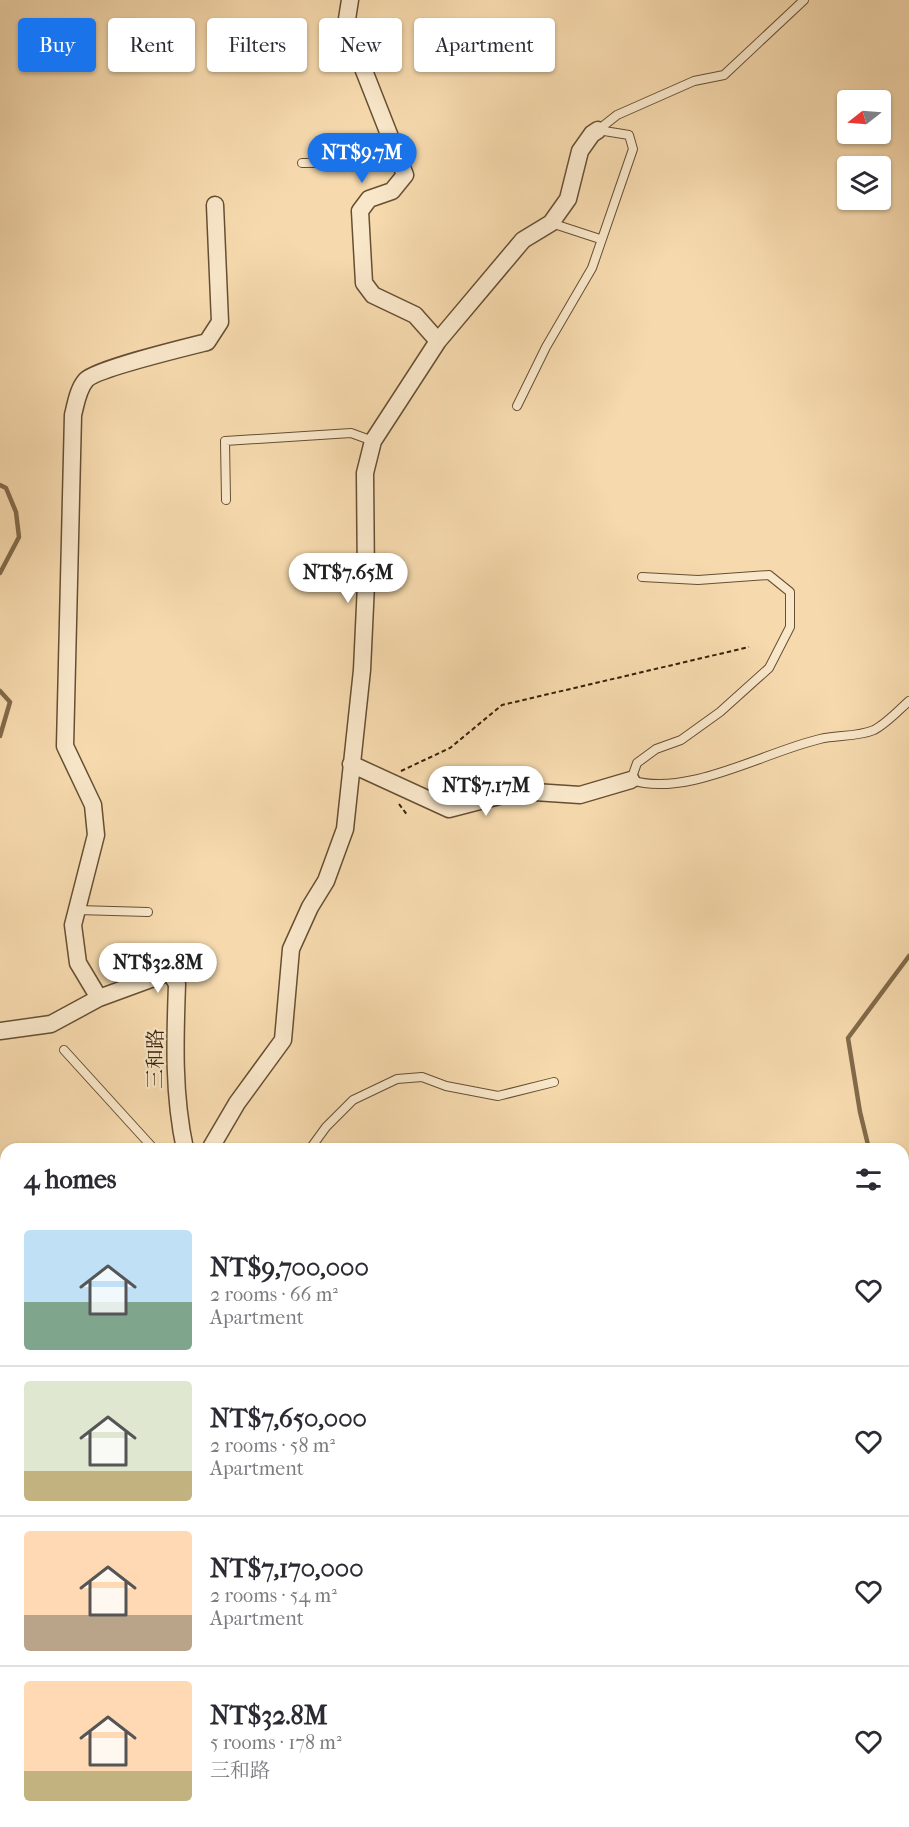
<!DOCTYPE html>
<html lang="en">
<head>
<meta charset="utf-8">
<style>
  :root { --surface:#fff; --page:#f7f7f7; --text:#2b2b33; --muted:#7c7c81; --line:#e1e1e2; --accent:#1a73e8 }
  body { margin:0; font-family:"IM FELL French Canon","Noto Serif TC",serif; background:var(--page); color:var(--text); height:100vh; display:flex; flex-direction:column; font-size:22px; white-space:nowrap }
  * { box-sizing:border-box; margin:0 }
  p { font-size:20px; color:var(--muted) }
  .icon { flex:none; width:33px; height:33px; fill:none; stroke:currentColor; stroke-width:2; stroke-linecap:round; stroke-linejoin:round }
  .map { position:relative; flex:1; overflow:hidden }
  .drawer { position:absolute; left:0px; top:1143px; width:909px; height:684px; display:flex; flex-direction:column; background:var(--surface); border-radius:18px 18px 0 0; box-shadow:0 2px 4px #0004 }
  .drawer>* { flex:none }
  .banner { position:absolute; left:18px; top:18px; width:600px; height:54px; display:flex; gap:12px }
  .needle { width:39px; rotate:253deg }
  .tools { position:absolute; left:837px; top:90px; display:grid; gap:12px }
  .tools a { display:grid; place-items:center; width:54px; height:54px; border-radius:6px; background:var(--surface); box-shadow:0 2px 4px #0004; font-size:30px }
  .price { position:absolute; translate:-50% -51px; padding:0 14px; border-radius:21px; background:#fff; color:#222; font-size:20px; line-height:39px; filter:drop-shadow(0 2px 3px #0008) }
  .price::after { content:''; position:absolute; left:50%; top:36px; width:18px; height:14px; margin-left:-9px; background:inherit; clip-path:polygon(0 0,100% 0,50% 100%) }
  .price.on { background:var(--accent); color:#fff }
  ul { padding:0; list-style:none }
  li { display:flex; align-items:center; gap:18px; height:150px; padding:0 24px }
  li+li { border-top:2px solid var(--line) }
  li span { display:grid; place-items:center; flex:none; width:168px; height:120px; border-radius:6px; color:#555 }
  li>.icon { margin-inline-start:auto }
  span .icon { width:72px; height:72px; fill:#fffc; stroke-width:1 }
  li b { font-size:26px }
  h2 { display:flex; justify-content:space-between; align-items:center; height:72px; padding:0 24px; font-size:26px }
  .chip { padding:0 21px; border-radius:6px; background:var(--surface); box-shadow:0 2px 4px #0004; font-size:21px; line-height:54px }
  .chip.on { background:var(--accent); color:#fff }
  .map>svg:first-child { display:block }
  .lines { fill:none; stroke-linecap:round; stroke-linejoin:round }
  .stream { stroke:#826a4a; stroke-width:4.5 }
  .lane-casing { stroke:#664f32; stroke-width:10 }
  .street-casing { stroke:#664f32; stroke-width:19 }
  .path { stroke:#362108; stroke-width:2; stroke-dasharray:4.5 3; stroke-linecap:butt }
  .lane { stroke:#f9e7ca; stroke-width:8 }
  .street { stroke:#f9e7ca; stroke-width:16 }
  .labels { text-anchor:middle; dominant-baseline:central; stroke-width:4.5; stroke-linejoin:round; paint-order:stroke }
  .street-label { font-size:20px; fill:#362108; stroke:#f9e7ca }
</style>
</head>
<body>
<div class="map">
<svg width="909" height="1827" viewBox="0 0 909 1827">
  <rect width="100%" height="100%" fill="#f6daae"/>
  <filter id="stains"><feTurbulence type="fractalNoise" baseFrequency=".00333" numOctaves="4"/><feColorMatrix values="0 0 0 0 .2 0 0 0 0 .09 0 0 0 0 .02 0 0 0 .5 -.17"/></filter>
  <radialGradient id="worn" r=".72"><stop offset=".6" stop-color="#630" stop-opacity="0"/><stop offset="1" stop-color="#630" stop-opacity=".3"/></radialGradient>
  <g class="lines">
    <path class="stream" d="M0,485L6,488L16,512L19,537L0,573
      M0,691L10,702L0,736
      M869,1149L860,1112L848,1038L909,956
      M903,1195L909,1199
      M903,1246L907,1244L909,1235
      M903,1445L909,1446
      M903,1560L909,1559
      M259,1827H260
      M341,1827L351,1821
      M637,1827L649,1821"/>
    <defs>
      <path id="lane" d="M302,163L401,162
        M551,223L600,239
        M517,406L546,347L592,268L633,149L629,135L598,130L617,115L694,81L724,75L804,0
        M226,500L225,441L351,433L373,441
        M642,577L698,580L769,575L790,592V627L769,668L720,712L681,740L656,749L637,763L631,780C687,798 764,752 820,739C836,735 858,737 874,730C886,724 899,710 909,701
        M77,910L148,912
        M64,1050L154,1149
        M310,1149L326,1127L353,1100L397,1079L422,1077L446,1086L498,1096L554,1082
        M0,1434L6,1437
        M0,1516L6,1515
        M0,1563L6,1558
        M903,1595H909"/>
      <path id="street" d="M350,0L347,19L350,35L405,175L392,191L369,199L360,211L364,283L373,295L415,315L438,341
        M351,764L449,809L519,791L580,795L631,780
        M99,998L78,963L73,925L96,835L93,805L65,746L73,415C76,403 78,389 86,380C96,369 187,347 207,342L220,322L215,205
        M0,1031L51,1024L99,998L170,972L177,984C175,1040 173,1094 185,1149
        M210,1149L237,1103L283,1040L291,949L310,907L326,881L345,829L362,670L366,584L365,473L373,441L438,341L523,240L551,223L568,199L580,151L592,134L598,130
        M19,1821H21"/>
    </defs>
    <use href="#lane" class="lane-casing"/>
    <use href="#street" class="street-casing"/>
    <path class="path" d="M401,771L450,748L502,705L749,647
      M399,804L408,816"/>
    <use href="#lane" class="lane"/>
    <use href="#street" class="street"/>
  </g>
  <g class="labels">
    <g class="street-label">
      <text transform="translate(155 1059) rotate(-90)">三和路</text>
    </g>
  </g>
  <rect width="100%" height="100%" filter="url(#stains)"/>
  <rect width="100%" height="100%" fill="url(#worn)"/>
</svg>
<div class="tools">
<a><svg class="needle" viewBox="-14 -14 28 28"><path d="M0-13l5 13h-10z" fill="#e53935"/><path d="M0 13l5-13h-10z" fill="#7c7c81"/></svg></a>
<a><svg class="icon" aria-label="layers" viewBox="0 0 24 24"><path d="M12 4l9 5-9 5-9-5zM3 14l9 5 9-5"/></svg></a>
</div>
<b class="price on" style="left:362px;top:184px">NT$9.7M</b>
<b class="price" style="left:348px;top:604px">NT$7.65M</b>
<b class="price" style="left:486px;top:817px">NT$7.17M</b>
<b class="price" style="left:158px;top:994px">NT$32.8M</b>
<div class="banner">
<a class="chip on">Buy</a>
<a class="chip">Rent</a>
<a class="chip">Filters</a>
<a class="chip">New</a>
<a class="chip">Apartment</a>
</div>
<section class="drawer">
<h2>4 homes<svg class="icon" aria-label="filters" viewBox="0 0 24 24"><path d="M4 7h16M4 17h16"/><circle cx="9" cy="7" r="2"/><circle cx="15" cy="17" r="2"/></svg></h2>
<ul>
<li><span style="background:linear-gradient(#bfe0f5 60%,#7fa58c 0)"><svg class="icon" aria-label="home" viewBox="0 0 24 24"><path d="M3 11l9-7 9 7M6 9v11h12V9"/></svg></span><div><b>NT$9,700,000</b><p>2 rooms · 66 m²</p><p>Apartment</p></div><svg class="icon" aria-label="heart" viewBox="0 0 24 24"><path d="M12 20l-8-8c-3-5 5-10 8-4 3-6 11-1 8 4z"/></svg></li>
<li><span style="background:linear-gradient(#dfe7d0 75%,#c2b280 0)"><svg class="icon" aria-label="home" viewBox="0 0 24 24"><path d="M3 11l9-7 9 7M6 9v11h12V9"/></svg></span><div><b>NT$7,650,000</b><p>2 rooms · 58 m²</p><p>Apartment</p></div><svg class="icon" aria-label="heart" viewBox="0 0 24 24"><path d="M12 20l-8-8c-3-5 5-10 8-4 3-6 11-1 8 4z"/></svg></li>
<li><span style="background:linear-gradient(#ffd9b3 70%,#b9a48a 0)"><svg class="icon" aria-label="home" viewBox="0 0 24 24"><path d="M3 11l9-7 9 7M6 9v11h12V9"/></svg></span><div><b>NT$7,170,000</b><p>2 rooms · 54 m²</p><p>Apartment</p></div><svg class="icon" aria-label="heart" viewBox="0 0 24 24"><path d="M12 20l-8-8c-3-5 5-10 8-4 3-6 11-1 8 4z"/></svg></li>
<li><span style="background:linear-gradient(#ffd9b3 75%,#c2b280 0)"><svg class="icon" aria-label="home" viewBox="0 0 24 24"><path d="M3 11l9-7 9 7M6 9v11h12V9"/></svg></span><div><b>NT$32.8M</b><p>5 rooms · 178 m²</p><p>三和路</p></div><svg class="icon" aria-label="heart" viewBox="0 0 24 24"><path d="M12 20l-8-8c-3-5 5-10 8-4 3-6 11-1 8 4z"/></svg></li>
</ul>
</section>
</div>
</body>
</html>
